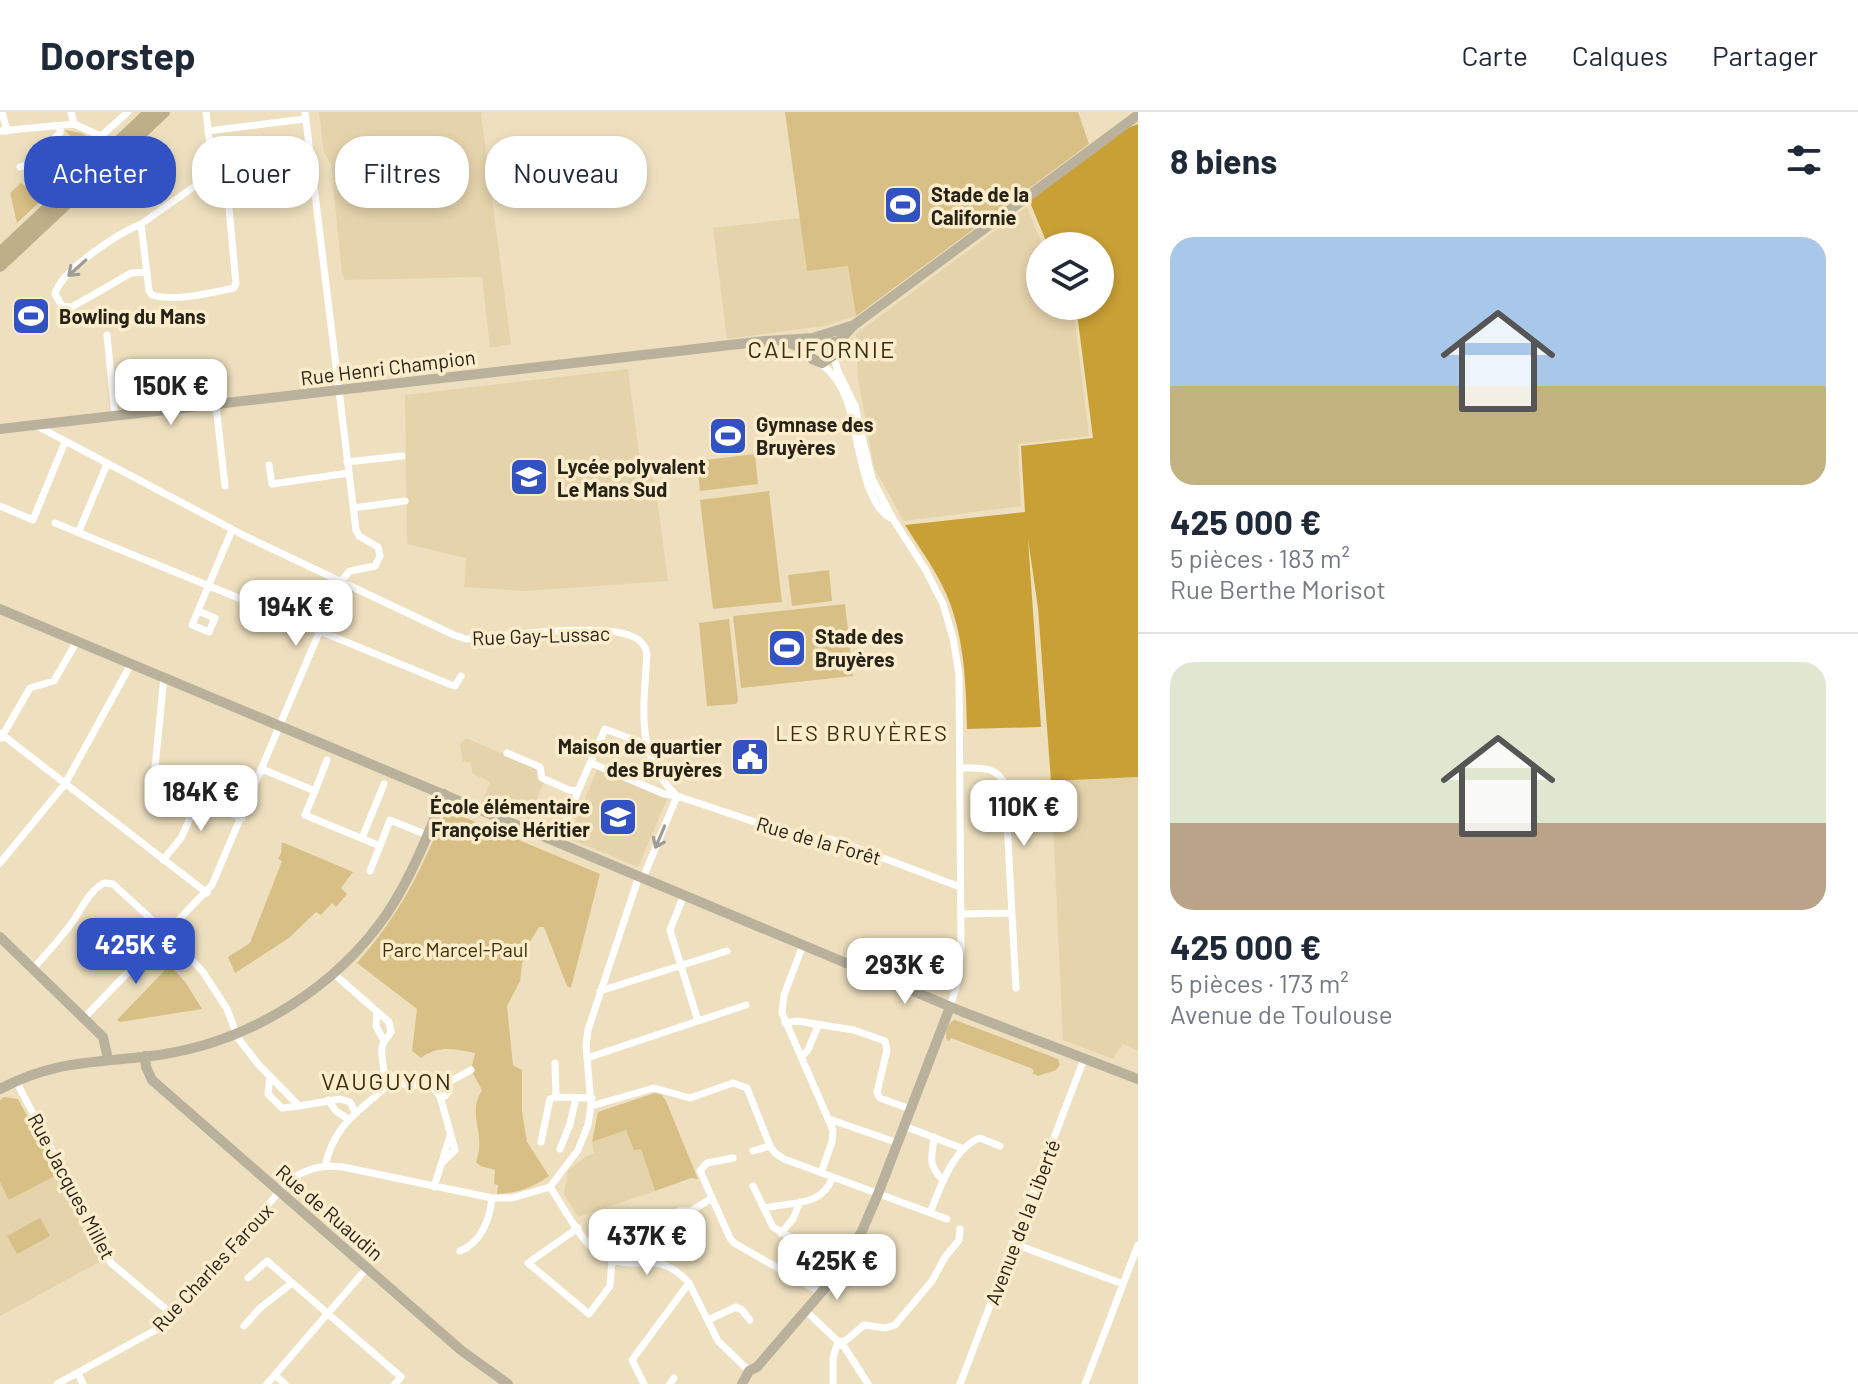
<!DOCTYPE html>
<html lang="fr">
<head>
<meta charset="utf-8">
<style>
  :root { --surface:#fff; --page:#f2f2f3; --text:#1f2937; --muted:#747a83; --line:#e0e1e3; --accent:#3252c3 }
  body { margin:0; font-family:Barlow,sans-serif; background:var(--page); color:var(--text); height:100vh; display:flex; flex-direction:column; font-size:30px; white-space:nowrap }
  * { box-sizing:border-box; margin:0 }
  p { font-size:26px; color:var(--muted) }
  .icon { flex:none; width:44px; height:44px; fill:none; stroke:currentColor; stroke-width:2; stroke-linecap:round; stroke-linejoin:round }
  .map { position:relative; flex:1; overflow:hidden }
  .sheet { display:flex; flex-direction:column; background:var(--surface); width:720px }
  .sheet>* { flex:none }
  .hud { position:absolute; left:24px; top:24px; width:760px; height:72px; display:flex; gap:16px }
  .fabs { position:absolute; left:1026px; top:120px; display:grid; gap:16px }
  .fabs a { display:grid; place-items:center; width:88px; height:88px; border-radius:50%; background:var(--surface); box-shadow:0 4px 12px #0003; font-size:40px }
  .price { position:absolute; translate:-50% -68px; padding:0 18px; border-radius:16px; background:#fff; color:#222; font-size:26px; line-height:52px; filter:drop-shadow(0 2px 4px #0008) }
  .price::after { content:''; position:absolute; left:50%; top:48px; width:24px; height:18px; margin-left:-12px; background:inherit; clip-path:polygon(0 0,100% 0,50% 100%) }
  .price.current { background:var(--accent); color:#fff }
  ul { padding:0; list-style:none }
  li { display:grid; align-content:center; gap:16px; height:424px; padding:0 32px }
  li+li { border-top:2px solid var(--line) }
  li span { display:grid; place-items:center; height:248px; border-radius:24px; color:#555 }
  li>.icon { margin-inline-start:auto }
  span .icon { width:144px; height:144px; fill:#fffc; stroke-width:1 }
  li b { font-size:34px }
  h2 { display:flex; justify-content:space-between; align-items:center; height:96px; padding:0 32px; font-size:34px }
  .chip { padding:0 28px; border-radius:32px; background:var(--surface); box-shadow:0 4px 12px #0003; font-size:28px; line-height:72px }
  .chip.current { background:var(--accent); color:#fff }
  header { display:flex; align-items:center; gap:48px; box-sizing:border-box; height:112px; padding:0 40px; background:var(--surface); border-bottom:2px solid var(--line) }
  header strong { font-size:38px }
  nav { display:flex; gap:44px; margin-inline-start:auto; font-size:28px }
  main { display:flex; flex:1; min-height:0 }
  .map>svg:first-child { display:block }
  .built { fill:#e5d3ab }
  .green { fill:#d8bf85 }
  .forest { fill:#c9a035 }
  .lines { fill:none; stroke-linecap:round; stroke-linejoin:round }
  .street { stroke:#fff; stroke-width:7 }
  .secondary { stroke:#b9b19c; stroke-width:10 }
  .primary { stroke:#bfaf88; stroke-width:12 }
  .oneway { stroke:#9e9c97 }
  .labels { text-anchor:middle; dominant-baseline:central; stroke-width:7; stroke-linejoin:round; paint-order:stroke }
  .poi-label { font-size:20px; font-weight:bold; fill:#282317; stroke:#fbedcc; text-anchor:start }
  .street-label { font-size:20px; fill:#282317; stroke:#fbedcc }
  .park-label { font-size:20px; fill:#3f2f01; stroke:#fbedcc }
  .neighbourhood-label { font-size:22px; letter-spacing:2px; fill:#3a2e12; stroke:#fbedcc }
  .quarter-label { font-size:24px; letter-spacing:2px; fill:#3a2e12; stroke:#fbedcc }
</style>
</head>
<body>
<header>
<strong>Doorstep</strong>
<nav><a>Carte</a><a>Calques</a><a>Partager</a></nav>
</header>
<main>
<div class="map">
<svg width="1138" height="1272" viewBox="0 0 1138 1272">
  <rect width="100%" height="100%" fill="#eee0bf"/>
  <path class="built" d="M319,0H484L481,1L511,232L490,236L482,165L345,168L342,162L331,52L324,41Z
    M1027,95L1043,134H1040V194H1069L1075,210L1089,324L1018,332L1021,394L904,409L874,356L858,266L856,222Z
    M800,106L807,159L848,154L856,204L824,214L727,227L713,116Z
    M628,257L639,342L655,370L668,469L525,479L464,475L466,446L407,432L405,283Z
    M466,626L538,657L537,667L544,670L528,708L482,690L490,670L473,662L470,650H463L460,632Z
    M598,656L668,685L638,755L568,726Z
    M1138,665V939L1123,932L1113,947L1063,928L1051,669Z
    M626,1018L641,1036L655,1079L578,1105L564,1082L568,1059L585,1045L594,1041L592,1030Z
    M59,1062L105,1147L0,1204V1070L10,1088Z"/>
  <path class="green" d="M785,0H1078L1089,32L856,204L848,154L807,159Z
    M65,18L81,21L93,28L92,41L17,111L10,81L21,71L30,78L77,32Z
    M755,342L758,372L700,379L697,349Z
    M769,379L782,490L713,497L700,388Z
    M829,458L832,489L792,494L788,463Z
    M845,492L853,564L741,576L733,504Z
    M729,507L738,589L736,592L707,594L699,511Z
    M454,701L600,762L571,876L567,874L544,815H539L531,828L522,852L520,869L507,894L513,953L522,958V1000L527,1030L549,1064C532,1076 517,1081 497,1082L498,1073L494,1072L495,1058L480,1054L476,1050C487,1021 466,1004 482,978L471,958L475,941C455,937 438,933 421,946L412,939L417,897L357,851C400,802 418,764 444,704Z
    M282,730L353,760L341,776L347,782L336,795L332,791L321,803L316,800L289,826L235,861L228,845L250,831L282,749L278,747L281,741Z
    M170,853L186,871L202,897L120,910L117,908Z
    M955,908L1058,947L1060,953L1056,958L1038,964L1032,961L1034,959L1031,956L951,926L949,929L947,928C944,921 948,910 955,908Z
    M655,981L662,983L666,989L698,1067L691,1066L655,1079L641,1037L634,1038L626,1018L592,1030L598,1000Z
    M4,985L18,987L59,1062L9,1088L0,1070V988Z
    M40,1106L50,1124L17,1142L7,1124Z"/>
  <path class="forest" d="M1138,12V665L1051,669L1038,496L1028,427L1041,615L967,617C966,577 965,538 953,500C944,469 922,440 905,413L1025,400L1021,334L1093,326L1078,209L1072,194H1100V134H1048L1027,83L1123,18Z"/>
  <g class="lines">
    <path class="street" d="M2,0L7,19
      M71,0L74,12
      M206,0L212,50L225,67L227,74L236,172L234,176C210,181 176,190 152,183L149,179L141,112L205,67L214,55
      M0,19L74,12L101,24
      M208,19L305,7
      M101,24L128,0
      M20,55L26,53L60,21V14
      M141,112C119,121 61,158 55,182L62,194L72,195L131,161L147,160
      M107,223L115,304
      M834,243L837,257L855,294L872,367L893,407L925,457L943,492L953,526L959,562L961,835L958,869L950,895
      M820,251C832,260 841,272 846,286C858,315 861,395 893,407
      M216,293L225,374
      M178,297L175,269L183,256
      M35,313L245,424L454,523L466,527C505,524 600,511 631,524C640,527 645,532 647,542C644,595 634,644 677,684
      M347,350L402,344
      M269,353L272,372L349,361
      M0,394L33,408L65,330
      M353,396L405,389
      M55,411L449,572L455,574L461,564
      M79,419L107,352
      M198,499L215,506L209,520L192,513L232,418
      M0,621L207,781
      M1,626L30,576L54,569L77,529
      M507,641L540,655L542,666L569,678L578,679L605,617L645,632
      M591,651L664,682L677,684L806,727H830L846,732L960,775
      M960,656C979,656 997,653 1005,673L1016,876
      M262,657L315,679L305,703L380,734L390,708L427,723
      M315,679L327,648
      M152,686L164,565
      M362,726L384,672
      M558,730L578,679
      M163,748L181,726L198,689L242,706
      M0,751L65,672L131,552
      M370,759L380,734
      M643,766L677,684
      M684,783L670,818L698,909
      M961,802L1012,801
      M803,833L784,883L782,901L833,1018L832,1030L821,1061
      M33,857C46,842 60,827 71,812C82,797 88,780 104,771L113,772L174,828L203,860L227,897L238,926L258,952L299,994L340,987L350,990L355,1000
      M333,861L389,910L391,920C389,924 385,927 383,932C378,944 388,956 381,967L384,974H390L394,971V965L385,961
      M600,879L727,839
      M377,901L376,914L384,929
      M84,906L212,773L341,469L350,459L375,454L380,444L378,435L359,424L356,418L305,0
      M785,911L797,909L854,918L885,929L887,938L877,980L880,986L910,997
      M801,945L808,938L818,914
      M587,946L746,893
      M270,964L268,982L282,996L299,994
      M16,969L111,1151L173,1203
      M394,971L435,975
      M447,971L471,958
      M440,984H445L449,979V974L445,970L438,971L435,978L440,984L455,1038L442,1051
      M556,985L592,986
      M328,988L336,999L348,1007
      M591,994L654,976L690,986L733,971L747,976L770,1034L775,1041L784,1047L947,1107
      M829,1007L898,1031
      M904,1014L964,1037
      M934,1025C932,1046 927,1052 943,1068
      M541,1030L550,987L556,985L555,951
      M560,1037L570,1012L576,986
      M753,1039L770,1034
      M733,1046L707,1051L700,1059L730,1126L734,1131L822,1181
      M325,1054C334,1013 357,1001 386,975
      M753,1074L773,1115L857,1165L872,1166
      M434,1075L450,1024
      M550,1075C564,1095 582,1133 603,1144C636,1162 657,1135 689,1171L718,1229L749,1259
      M765,1096C793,1089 821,1096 833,1065
      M679,1099H691L712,1086
      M930,1101C940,1076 953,1036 980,1026L1000,1034
      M578,1116L528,1151L589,1202L610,1174L612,1148
      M781,1121L793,1107L800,1090
      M1012,1131L1123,1172
      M460,1139C481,1131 490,1107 492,1086
      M633,1150L638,1117
      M248,1166L267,1149L401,1265L395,1272
      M806,1199L845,1236L868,1272
      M708,1208L736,1195L742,1198L750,1208
      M244,1214L260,1196L292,1171
      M78,1261L83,1272
      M275,1263L285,1272
      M57,1272L161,1215L287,1071C304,1056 322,1052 343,1055L492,1086H512L550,1075L578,1038L588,1013L591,994L586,933L588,918L639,764
      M267,1272L367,1156
      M644,1272L632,1248L689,1171
      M670,1272L674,1266
      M833,1272V1246L838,1230L845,1229L864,1213L885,1216L895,1213L932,1169L945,1145L959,1128L960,1117
      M960,1272L1084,947
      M1085,1272L1138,1133"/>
    <path class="secondary" d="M787,230L808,239L812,247L822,251L834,243V230
      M835,233L854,213L1138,3
      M0,317L765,229L813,226L854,213
      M0,497L963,900L1138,967
      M0,825L103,925L108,947
      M145,944L146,955L152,968L462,1239L508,1272
      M0,977C61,945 101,952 165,942C252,928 336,875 386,803C411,766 428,723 444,682
      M742,1272L749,1259L757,1255L832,1168L862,1119L878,1082L950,895"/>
    <path class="primary" d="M0,141L150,0
      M0,154L164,0"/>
  </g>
  <defs><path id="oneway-shaft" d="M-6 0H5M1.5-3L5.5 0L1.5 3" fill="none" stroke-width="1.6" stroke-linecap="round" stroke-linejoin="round" transform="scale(2)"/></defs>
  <g class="oneway">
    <use href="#oneway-shaft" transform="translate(77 156) rotate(138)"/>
    <use href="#oneway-shaft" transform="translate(660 725) rotate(113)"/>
  </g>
  <defs>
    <symbol id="stadium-square" viewBox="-11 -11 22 22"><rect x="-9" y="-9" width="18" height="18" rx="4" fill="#3252c3" stroke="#fbedcc"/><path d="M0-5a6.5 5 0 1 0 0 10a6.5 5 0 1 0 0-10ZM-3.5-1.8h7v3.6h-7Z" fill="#fff"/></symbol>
    <symbol id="school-square" viewBox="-11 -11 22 22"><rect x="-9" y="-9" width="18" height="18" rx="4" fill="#3252c3" stroke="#fbedcc"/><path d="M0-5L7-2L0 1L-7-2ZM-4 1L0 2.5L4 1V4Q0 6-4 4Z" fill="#fff"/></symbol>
    <symbol id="civic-square" viewBox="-11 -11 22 22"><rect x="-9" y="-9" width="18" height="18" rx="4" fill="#3252c3" stroke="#fbedcc"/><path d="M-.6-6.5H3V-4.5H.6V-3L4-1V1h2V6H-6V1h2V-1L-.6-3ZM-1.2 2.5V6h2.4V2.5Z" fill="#fff"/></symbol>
  </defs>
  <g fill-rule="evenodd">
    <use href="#stadium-square" x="881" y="71" width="44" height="44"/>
    <use href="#stadium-square" x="9" y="182" width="44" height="44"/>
    <use href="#stadium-square" x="706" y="302" width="44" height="44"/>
    <use href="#school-square" x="507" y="343" width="44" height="44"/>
    <use href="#stadium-square" x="765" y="514" width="44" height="44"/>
    <use href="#civic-square" x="728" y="623" width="44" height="44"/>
    <use href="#school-square" x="596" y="683" width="44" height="44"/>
  </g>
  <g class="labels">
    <g class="poi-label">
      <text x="931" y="82">Stade de la<tspan x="931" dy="23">Californie</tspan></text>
      <text x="59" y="204">Bowling du Mans</text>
      <text x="756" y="312">Gymnase des<tspan x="756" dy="23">Bruyères</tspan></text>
      <text x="557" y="354">Lycée polyvalent<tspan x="557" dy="23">Le Mans Sud</tspan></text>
      <text x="815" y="524">Stade des<tspan x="815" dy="23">Bruyères</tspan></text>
      <text x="722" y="634" text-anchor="end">Maison de quartier<tspan x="722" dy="23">des Bruyères</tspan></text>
      <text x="590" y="694" text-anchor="end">École élémentaire<tspan x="590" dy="23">Françoise Héritier</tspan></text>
    </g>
    <g class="street-label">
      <text transform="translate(388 255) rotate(-7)">Rue Henri Champion</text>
      <text transform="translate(541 523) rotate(-2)">Rue Gay-Lussac</text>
      <text transform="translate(819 728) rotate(16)">Rue de la Forêt</text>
      <text transform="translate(72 1074) rotate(62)">Rue Jacques Millet</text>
      <text transform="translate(330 1100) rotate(41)">Rue de Ruaudin</text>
      <text transform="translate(1022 1110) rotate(-69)">Avenue de la Liberté</text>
      <text transform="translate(212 1155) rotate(-47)">Rue Charles Faroux</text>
    </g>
    <g class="park-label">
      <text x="455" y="837">Parc Marcel-Paul</text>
    </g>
    <g class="neighbourhood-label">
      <text x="862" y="620">LES BRUYÈRES</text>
    </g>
    <g class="quarter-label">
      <text x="822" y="236">CALIFORNIE</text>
      <text x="387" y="968">VAUGUYON</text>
    </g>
  </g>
</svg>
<div class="fabs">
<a><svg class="icon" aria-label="layers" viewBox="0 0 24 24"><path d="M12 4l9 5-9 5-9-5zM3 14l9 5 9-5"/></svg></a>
</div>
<b class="price" style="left:171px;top:315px">150K €</b>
<b class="price" style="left:296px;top:536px">194K €</b>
<b class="price" style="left:201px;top:721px">184K €</b>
<b class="price" style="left:1024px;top:736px">110K €</b>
<b class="price current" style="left:136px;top:874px">425K €</b>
<b class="price" style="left:905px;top:894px">293K €</b>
<b class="price" style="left:647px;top:1165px">437K €</b>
<b class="price" style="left:837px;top:1190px">425K €</b>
<div class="hud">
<a class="chip current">Acheter</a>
<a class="chip">Louer</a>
<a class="chip">Filtres</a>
<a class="chip">Nouveau</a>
</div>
</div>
<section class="sheet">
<h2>8 biens<svg class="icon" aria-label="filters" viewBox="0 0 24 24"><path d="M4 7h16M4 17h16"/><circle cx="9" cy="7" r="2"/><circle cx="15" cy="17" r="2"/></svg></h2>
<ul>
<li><span style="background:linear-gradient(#a9c7e8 60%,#c2b280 0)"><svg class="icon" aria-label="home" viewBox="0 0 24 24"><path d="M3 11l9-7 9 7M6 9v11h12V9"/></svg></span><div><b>425 000 €</b><p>5 pièces · 183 m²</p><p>Rue Berthe Morisot</p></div></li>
<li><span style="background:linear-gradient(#dfe7d0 65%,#b9a48a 0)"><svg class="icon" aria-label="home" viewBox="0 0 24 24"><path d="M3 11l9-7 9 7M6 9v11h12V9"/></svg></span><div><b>425 000 €</b><p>5 pièces · 173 m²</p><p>Avenue de Toulouse</p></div></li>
</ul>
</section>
</main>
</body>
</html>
